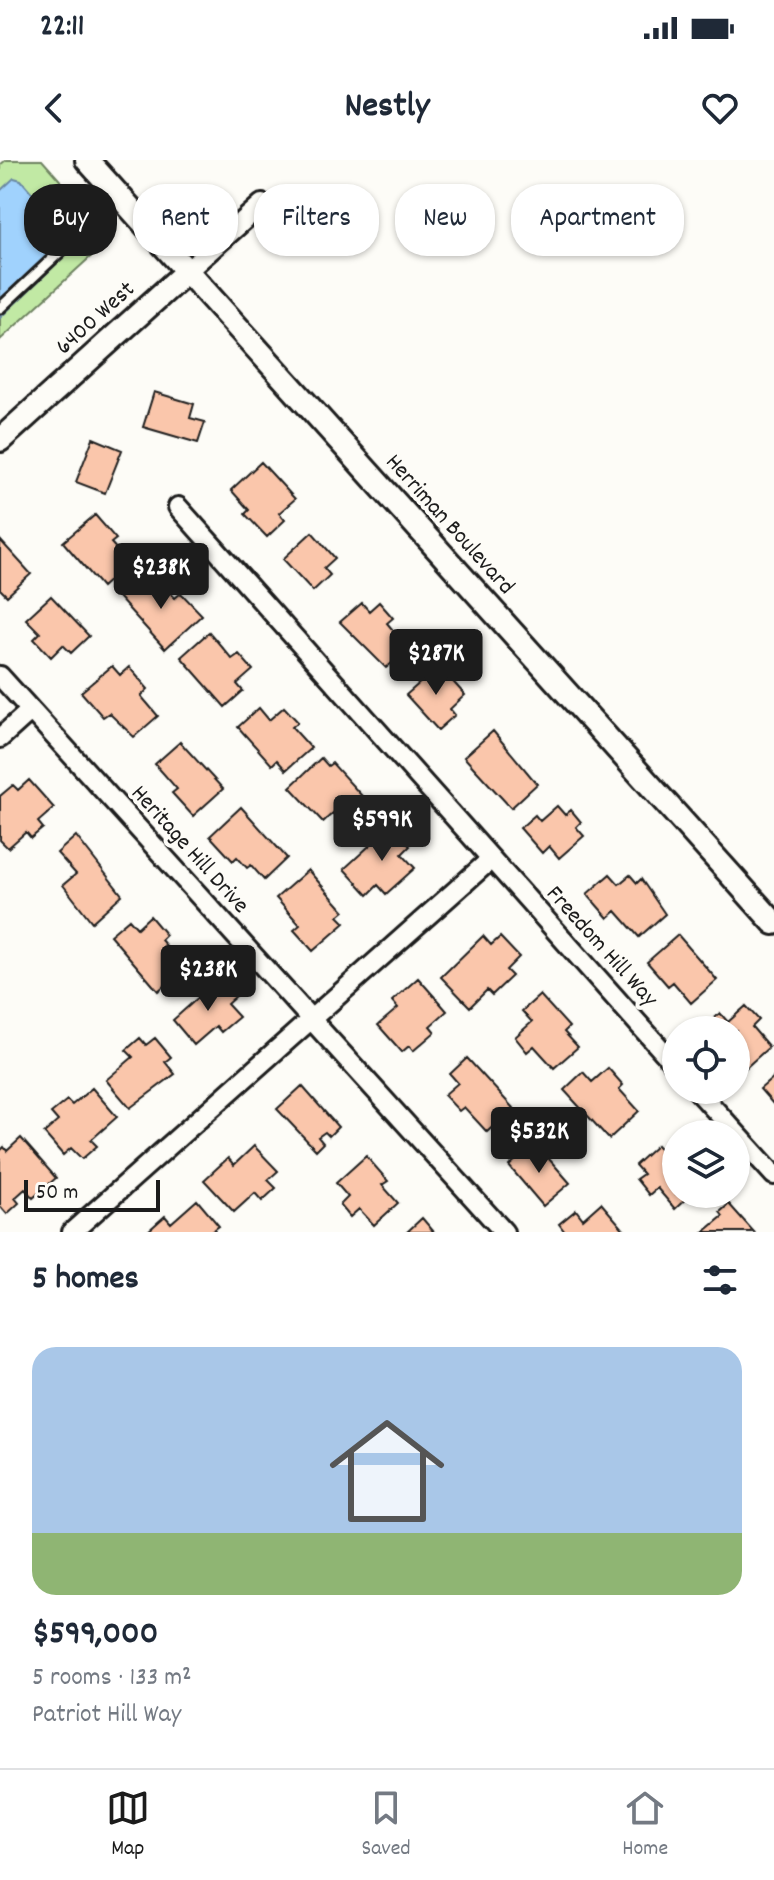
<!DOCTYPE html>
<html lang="en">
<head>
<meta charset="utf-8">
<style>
  :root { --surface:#fff; --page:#f6f6f7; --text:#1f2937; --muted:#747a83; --line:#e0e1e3; --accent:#1c1c1c }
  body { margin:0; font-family:Dekko,sans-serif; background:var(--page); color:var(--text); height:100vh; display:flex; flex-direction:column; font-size:30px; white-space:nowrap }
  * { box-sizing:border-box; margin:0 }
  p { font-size:26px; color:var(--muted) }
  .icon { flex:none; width:44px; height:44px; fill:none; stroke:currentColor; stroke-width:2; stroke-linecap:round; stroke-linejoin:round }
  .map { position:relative; height:1072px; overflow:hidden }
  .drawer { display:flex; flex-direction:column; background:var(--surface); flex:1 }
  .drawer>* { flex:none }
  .banner { position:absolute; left:24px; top:24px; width:726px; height:72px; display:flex; gap:16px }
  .fabs { position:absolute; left:662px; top:856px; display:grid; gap:16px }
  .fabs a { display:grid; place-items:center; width:88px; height:88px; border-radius:50%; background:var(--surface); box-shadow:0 2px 6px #0004; font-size:40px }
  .scale { position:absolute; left:24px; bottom:20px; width:136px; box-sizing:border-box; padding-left:8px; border:4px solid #1c1c1c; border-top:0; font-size:22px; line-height:28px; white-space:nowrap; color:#1c1c1c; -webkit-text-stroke:6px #fdfcf7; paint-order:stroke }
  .price { position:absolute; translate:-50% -68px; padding:0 18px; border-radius:8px; background:var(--accent); color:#fff; font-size:26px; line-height:52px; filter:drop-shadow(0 2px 4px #0008) }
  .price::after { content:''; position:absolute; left:50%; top:48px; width:24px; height:18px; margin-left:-12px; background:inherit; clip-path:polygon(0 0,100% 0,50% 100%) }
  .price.selected { background:#222; color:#fff }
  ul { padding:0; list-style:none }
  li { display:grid; align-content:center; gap:16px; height:424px; padding:0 32px }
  li span { display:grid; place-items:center; height:248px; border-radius:24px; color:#555 }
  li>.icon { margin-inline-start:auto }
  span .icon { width:144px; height:144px; fill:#fffc; stroke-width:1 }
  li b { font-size:34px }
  h2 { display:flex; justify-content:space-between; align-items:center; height:96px; padding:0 32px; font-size:34px }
  .chip { padding:0 28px; border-radius:32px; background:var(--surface); box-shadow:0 2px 6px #0004; font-size:28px; line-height:72px }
  .chip.selected { background:var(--accent); color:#fff }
  .status { display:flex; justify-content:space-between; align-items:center; height:56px; padding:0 40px; background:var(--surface); direction:ltr }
  .status svg { height:22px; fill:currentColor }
  header { display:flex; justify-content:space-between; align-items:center; height:104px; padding:0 32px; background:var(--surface); font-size:36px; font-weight:700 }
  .menu { display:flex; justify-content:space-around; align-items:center; height:112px; border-top:2px solid var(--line); background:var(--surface); font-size:22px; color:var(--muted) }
  .menu a { display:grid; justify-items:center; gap:4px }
  .menu .selected { color:var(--accent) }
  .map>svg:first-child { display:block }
  .green { fill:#c1e9a4; stroke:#6e8260; stroke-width:2 }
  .water { fill:#a0d2fd; stroke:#6b89a3; stroke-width:2 }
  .building { fill:#fac6ab; stroke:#1c1c1c; stroke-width:2 }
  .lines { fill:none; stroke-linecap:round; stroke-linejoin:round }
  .service-casing { stroke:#1c1c1c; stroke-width:15 }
  .minor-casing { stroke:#1c1c1c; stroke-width:24 }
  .tertiary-casing { stroke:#1c1c1c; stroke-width:28 }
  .service { stroke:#fdfcf7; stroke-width:9 }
  .minor { stroke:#fdfcf7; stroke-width:18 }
  .tertiary { stroke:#fdfcf7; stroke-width:22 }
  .labels { text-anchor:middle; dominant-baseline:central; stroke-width:8; stroke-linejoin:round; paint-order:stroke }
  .street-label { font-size:24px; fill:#1c1c1c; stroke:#fdfcf7 }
</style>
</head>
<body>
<div class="status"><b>22:11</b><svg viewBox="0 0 49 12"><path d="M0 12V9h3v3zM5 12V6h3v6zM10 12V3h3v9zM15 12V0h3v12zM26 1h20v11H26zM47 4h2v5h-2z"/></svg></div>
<header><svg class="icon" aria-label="back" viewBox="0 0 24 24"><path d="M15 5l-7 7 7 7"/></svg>Nestly<svg class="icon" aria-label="heart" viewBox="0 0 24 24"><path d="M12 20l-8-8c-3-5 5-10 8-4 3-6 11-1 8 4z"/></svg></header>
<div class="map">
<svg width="774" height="1072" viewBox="0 0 774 1072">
  <rect width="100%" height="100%" fill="#fdfcf7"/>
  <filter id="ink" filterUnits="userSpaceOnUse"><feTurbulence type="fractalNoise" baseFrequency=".0125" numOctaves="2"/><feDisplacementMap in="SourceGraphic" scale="16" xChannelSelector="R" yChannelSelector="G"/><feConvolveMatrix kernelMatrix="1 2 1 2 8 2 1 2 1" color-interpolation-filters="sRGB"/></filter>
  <g filter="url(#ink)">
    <path class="green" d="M6,0H42L111,78L0,180V5Z"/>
    <path class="water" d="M14,18L21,20L73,81L70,91L0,158V31Z"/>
    <path class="building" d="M154,232L194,244L190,258L205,262L198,283L143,267Z
      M93,278L122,290L105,333L76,322Z
      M261,302L295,339L279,353L285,360L267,377L245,354L249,350L231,330Z
      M95,355L116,379L111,383L129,403L102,427L63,382Z
      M312,372L335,398L324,408L330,415L313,431L283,399Z
      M0,380L31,414L7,436L0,429Z
      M158,419L175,438L181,433L202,455L165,489L118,437L134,422L144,432Z
      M51,436L89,476L71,493L63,485L51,497L34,479L40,473L26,459Z
      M379,442L393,458L387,463L409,489L386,508L340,462L362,443L369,451Z
      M209,472L232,499L239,494L253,510L237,524L243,531L225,547L181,497Z
      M112,506L120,515L129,507L148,529L141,536L158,556L134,577L109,553L103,557L81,532Z
      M439,506L465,535L450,549L455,555L438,570L406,535Z
      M284,547L298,562L292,567L311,588L286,610L277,600L272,605L238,567L259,548L269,560Z
      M493,571L537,624L511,648L464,597Z
      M180,582L223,629L193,656L172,633L177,629L155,604Z
      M321,598L328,606L332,603L371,646L347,668L333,653L323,662L290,627Z
      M29,620L54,648L38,662L43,668L31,678L26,672L8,688L0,680V636L13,625L18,630Z
      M557,646L565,655L571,650L581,662L576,667L584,676L559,698L549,686L542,693L520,668L535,655L540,661Z
      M241,647L287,698L264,720L251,705L247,708L237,697L233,701L210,676Z
      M391,666L410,686L402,694L415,708L386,734L378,725L368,735L344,709Z
      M76,676L122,735L92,762L63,725L76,714L57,693Z
      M308,710L344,751L338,756L345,763L313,791L294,770L300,765L276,738Z
      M610,714L619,724L630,715L637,723L641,719L665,754L639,777L616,751L608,758L587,734Z
      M150,756L166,775L161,780L185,808L158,831L110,775L129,759L137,768Z
      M678,775L717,820L691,843L673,822L668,826L647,802Z
      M483,776L491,785L500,777L519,797L506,810L512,816L492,835L487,830L470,847L441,817Z
      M220,818L236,836L227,844L239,857L221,872L216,866L194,885L173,860Z
      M418,818L447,851L430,866L435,872L413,891L409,886L402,892L378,865L398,848L392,841Z
      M540,835L569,867L564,872L578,887L554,908L534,886L527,892L515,877L532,862L522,851Z
      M746,846L759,860L752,867L769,887L741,912L736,907V870H702L720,853L728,862Z
      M140,878L146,885L155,878L171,897L165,902L175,914L130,948L106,920L133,897L126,890Z
      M467,898L513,948L487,972L464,947L459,951L444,935L458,923L450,914Z
      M608,908L623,925L619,929L639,951L609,979L564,930L583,912L592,922Z
      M774,917V945L760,929Z
      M302,926L338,967L329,976L325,972L318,977L323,983L316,990L277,949Z
      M92,928L117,957L91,980L97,986L82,999L71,988L63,995L44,973L58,961L51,953L67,940L72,945Z
      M21,978L56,1018L33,1038L25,1029L15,1038L19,1043L7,1054L0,1046V991L4,987L7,991Z
      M676,982V1034H691L675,1049L657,1028L649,1035L636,1019L643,1014L635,1005L657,985L664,993Z
      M535,983L570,1023L543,1046L509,1006Z
      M254,986L278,1011L268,1020L276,1028L262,1041L255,1033L234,1052L204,1020L228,998L234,1005Z
      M366,996L388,1021L382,1025L398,1043L374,1065L359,1049L350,1057L340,1045L348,1037L336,1023Z
      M197,1040L219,1066L211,1072H147L165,1056L171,1063Z
      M601,1043L626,1072H565L559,1064L576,1050L583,1059Z
      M729,1044L754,1072H704L723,1056L720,1052Z
      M422,1058L434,1072H407Z"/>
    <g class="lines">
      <defs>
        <path id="service" d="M0,148L64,88"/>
        <path id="minor" d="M185,113L262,44
          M178,347L676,906
          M0,516L504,1072
          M0,578L30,551
          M697,930L774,1015
          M72,1072L490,700"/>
        <path id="tertiary" d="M87,0L774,763
          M0,280L185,113"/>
      </defs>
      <use href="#service" class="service-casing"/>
      <use href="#minor" class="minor-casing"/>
      <use href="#tertiary" class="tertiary-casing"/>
      <use href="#service" class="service"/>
      <use href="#minor" class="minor"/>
      <use href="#tertiary" class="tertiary"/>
    </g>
  </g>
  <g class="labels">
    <g class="street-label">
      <text transform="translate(96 159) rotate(-42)">6400 West</text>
      <text transform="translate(449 365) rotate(48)">Herriman Boulevard</text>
      <text transform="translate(189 690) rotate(48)">Heritage Hill Drive</text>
      <text transform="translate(601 787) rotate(48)">Freedom Hill Way</text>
    </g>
  </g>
</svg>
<div class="fabs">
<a><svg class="icon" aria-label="locate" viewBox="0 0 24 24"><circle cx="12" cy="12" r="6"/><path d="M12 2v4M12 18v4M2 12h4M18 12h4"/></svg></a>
<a><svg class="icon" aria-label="layers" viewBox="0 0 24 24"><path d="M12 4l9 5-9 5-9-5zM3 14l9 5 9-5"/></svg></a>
</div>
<div class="scale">50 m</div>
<b class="price" style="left:161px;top:451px">$238K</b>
<b class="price" style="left:436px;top:537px">$287K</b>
<b class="price selected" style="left:382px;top:703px">$599K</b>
<b class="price" style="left:208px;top:853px">$238K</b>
<b class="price" style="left:539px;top:1015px">$532K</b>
<div class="banner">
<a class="chip selected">Buy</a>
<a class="chip">Rent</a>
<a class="chip">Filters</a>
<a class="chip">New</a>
<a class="chip">Apartment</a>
</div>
</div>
<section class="drawer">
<h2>5 homes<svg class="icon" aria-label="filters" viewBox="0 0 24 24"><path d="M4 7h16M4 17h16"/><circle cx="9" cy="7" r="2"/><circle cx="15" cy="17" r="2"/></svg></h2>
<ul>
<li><span style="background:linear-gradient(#a9c7e8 75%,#8fb573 0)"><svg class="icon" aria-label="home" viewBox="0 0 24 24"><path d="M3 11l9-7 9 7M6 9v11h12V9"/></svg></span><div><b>$599,000</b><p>5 rooms · 133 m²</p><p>Patriot Hill Way</p></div></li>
</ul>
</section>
<nav class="menu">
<a class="selected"><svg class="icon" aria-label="map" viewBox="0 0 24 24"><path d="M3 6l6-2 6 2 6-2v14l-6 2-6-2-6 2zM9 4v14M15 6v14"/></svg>Map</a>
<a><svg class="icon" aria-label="saved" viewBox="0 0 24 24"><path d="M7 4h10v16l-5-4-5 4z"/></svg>Saved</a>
<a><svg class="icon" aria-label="home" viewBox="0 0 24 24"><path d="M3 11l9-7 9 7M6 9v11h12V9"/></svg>Home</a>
</nav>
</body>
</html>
